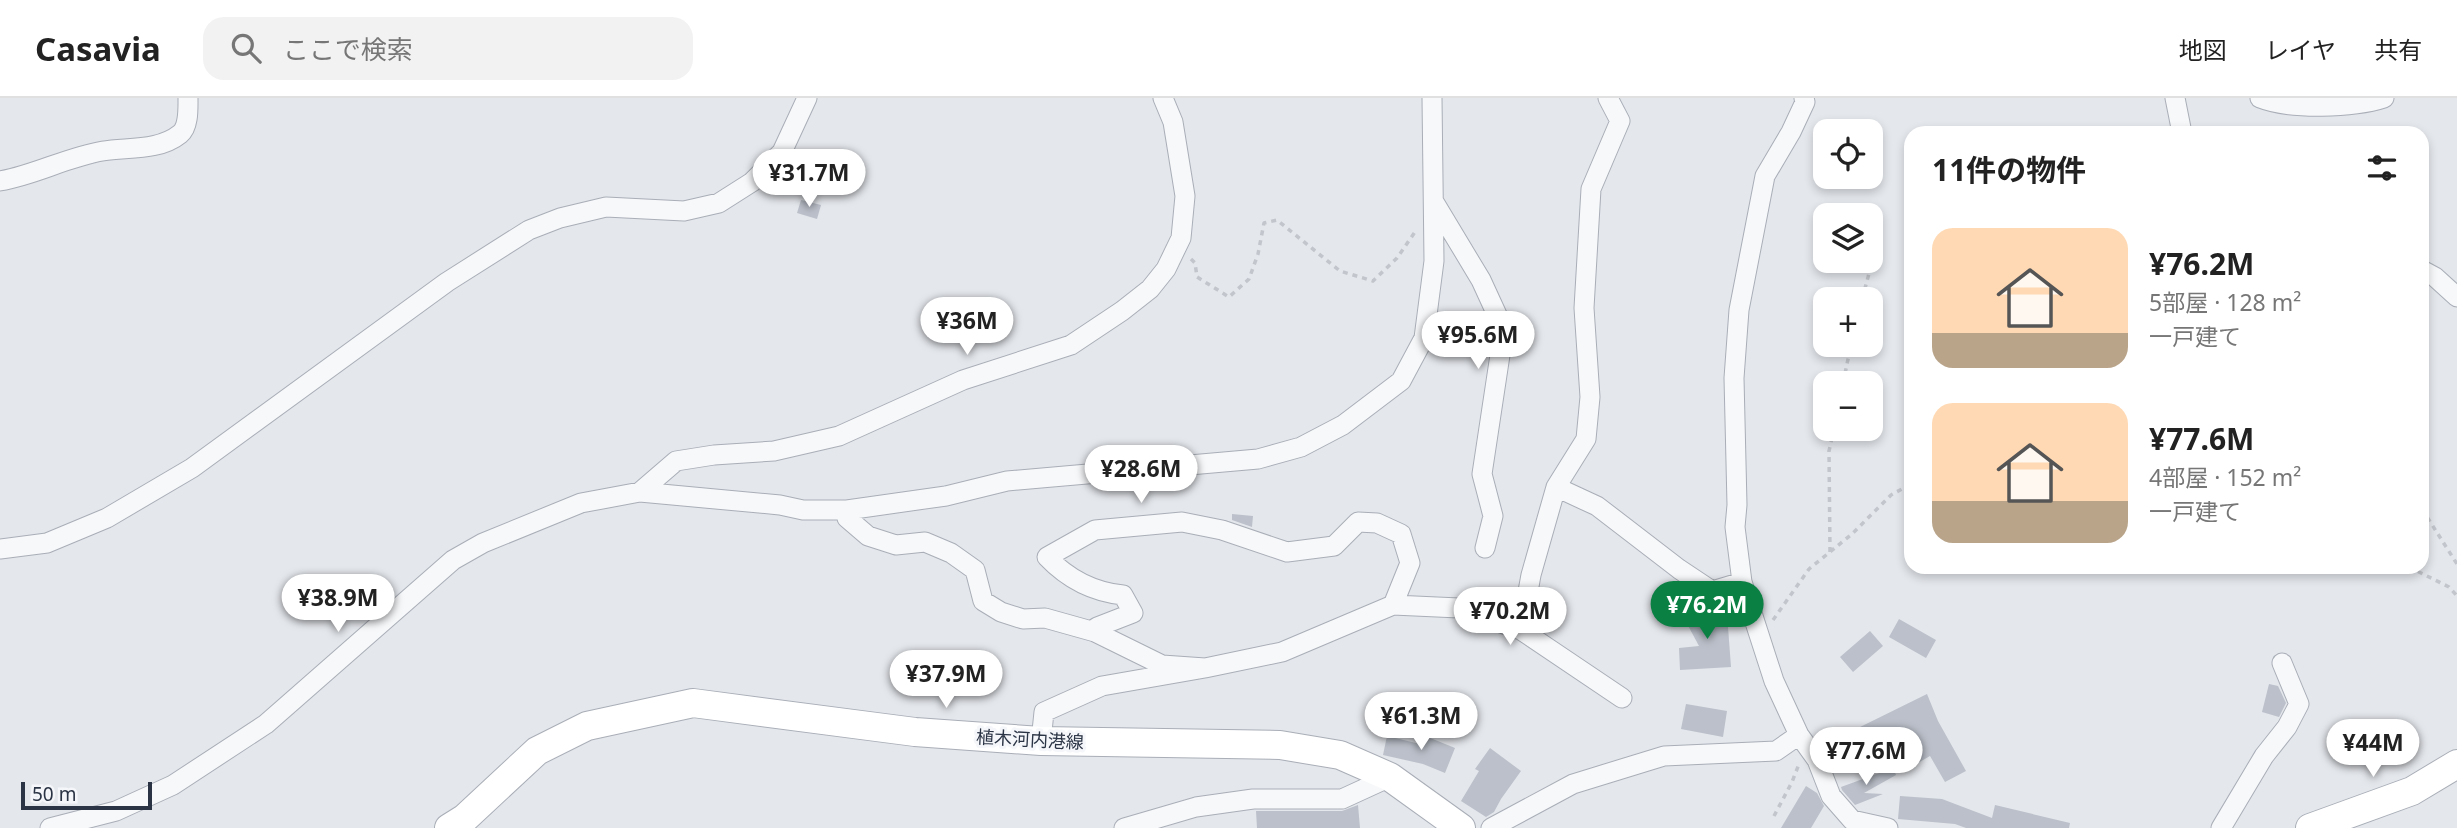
<!DOCTYPE html>
<html lang="ja">
<head>
<meta charset="utf-8">
<style>
  :root { --surface:#fff; --page:#f2f2f2; --text:#222; --muted:#767676; --line:#e0e0e0; --accent:#0b8043 }
  body { margin:0; font-family:"Noto Sans","Noto Sans JP",sans-serif; background:var(--page); color:var(--text); height:100vh; display:flex; flex-direction:column; font-size:26px; white-space:nowrap }
  * { box-sizing:border-box; margin:0 }
  p { font-size:23px; color:var(--muted) }
  .icon { flex:none; width:38px; height:38px; fill:none; stroke:currentColor; stroke-width:2; stroke-linecap:round; stroke-linejoin:round }
  .map { position:relative; flex:1; overflow:hidden }
  .side { position:absolute; left:1904px; top:28px; width:525px; height:448px; display:flex; flex-direction:column; background:var(--surface); border-radius:21px; box-shadow:0 4px 10px #0003 }
  .side>* { flex:none }
  .tools { position:absolute; left:1813px; top:21px; display:grid; gap:14px }
  .tools a { display:grid; place-items:center; width:70px; height:70px; border-radius:14px; background:var(--surface); box-shadow:0 4px 10px #0003; font-size:35px }
  .scale { position:absolute; left:21px; bottom:18px; width:131px; box-sizing:border-box; padding-left:7px; border:4px solid #2b3445; border-top:0; font-size:19px; line-height:24px; white-space:nowrap; color:#2b3445; -webkit-text-stroke:5px #f4f6f9; paint-order:stroke }
  .price { position:absolute; translate:-50% -60px; padding:0 16px; border-radius:24px; background:#fff; color:#222; font-size:23px; line-height:46px; filter:drop-shadow(0 2px 4px #0008) }
  .price::after { content:''; position:absolute; left:50%; top:42px; width:21px; height:16px; margin-left:-10px; background:inherit; clip-path:polygon(0 0,100% 0,50% 100%) }
  .price.on { background:var(--accent); color:#fff }
  ul { padding:0; list-style:none }
  li { display:flex; align-items:center; gap:21px; height:175px; padding:0 28px }
  li span { display:grid; place-items:center; flex:none; width:196px; height:140px; border-radius:21px; color:#555 }
  li>.icon { margin-inline-start:auto }
  span .icon { width:84px; height:84px; fill:#fffc; stroke-width:1 }
  li b { font-size:30px }
  h2 { display:flex; justify-content:space-between; align-items:center; height:84px; padding:0 28px; font-size:30px }
  header { display:flex; align-items:center; gap:42px; box-sizing:border-box; height:98px; padding:0 35px; background:var(--surface); border-bottom:2px solid var(--line) }
  header strong { font-size:33px }
  nav { display:flex; gap:38px; margin-inline-start:auto; font-size:24px }
  .search { width:490px; height:63px; background:var(--page); display:flex; align-items:center; gap:18px; box-sizing:border-box; padding:0 24px; border-radius:21px; color:var(--muted); font-size:26px }
  .map>svg:first-child { display:block }
  .building { fill:#bbc0ca }
  .lines { fill:none; stroke-linecap:round; stroke-linejoin:round }
  .street-casing { stroke:#a9aeb7; stroke-width:21 }
  .secondary-casing { stroke:#a9aeb7; stroke-width:30 }
  .path { stroke:#c2c5cb; stroke-width:3.5; stroke-dasharray:5 5; stroke-linecap:butt }
  .street { stroke:#f7f8fa; stroke-width:19 }
  .secondary { stroke:#fff; stroke-width:28 }
  .labels { text-anchor:middle; dominant-baseline:central; stroke-width:6; stroke-linejoin:round; paint-order:stroke }
  .street-label { font-size:18px; fill:#2b3445; stroke:#f4f6f9 }
</style>
</head>
<body>
<header>
<strong>Casavia</strong>
<div class="search"><svg class="icon" aria-label="search" viewBox="0 0 24 24"><circle cx="10" cy="10" r="6"/><path d="M15 15l6 6"/></svg>ここで検索</div>
<nav><a>地図</a><a>レイヤ</a><a>共有</a></nav>
</header>
<div class="map">
<svg width="2457" height="730" viewBox="0 0 2457 730">
  <rect width="100%" height="100%" fill="#e4e7ec"/>
  <path class="building" d="M801,102L821,107L817,121L797,115Z
    M1232,416L1253,418L1252,429L1232,422Z
    M1712,505H1715L1728,529L1731,569L1680,572L1679,550L1699,548L1684,520Z
    M1899,521L1936,542L1926,560L1889,539Z
    M1870,533L1883,548L1853,574L1840,559Z
    M2269,586L2278,588L2286,605L2279,619L2262,614Z
    M1927,596L1938,623L1966,673L1945,684L1930,658L1904,673L1890,647L1866,655L1856,631Z
    M1686,606L1727,613L1723,639L1681,631Z
    M1423,637L1455,650L1445,675L1423,666L1383,657L1387,638L1420,646Z
    M1490,650L1521,673L1501,701L1494,714L1486,719L1461,703L1479,673L1475,671Z
    M1893,670L1896,677L1864,695L1883,696L1855,707L1842,692L1841,689Z
    M1806,688L1817,695L1824,708L1811,730H1781Z
    M1900,698L1942,701L1992,720L1995,707L2070,725L2069,730H1966L1955,726L1898,721Z
    M1358,707L1360,730H1257L1256,713H1342Z"/>
  <g class="lines">
    <defs>
      <path id="street" d="M1804,0L1805,4L1791,34L1765,78L1739,212L1734,280L1737,407L1735,429L1742,484L1774,583L1799,637L1817,662L1831,698L1852,722L1888,730
        M2175,0L2182,35
        M2260,0C2290,12 2353,10 2384,0
        M0,83C35,77 67,59 103,53C128,49 159,53 180,36C189,29 188,10 188,0
        M1434,104L1481,182L1498,219L1500,257L1482,376L1493,418L1485,450
        M2422,172L2435,179L2457,199
        M1556,389L1597,408L1679,471L1712,493L1742,484
        M640,394L676,363L714,357L774,353L839,338L963,282L1071,247L1122,213L1150,191L1166,171L1181,140L1185,98L1173,24L1163,0
        M847,412V420L868,438L896,447L925,444L951,455L975,472L983,503L1001,514L1023,521L1045,520L1095,534
        M0,451L47,445L107,420L192,370L447,184L529,132L560,120L606,109L684,113L719,105L752,84L782,54L807,0
        M1521,532L1531,477L1556,389L1586,341L1590,299L1584,210L1591,91L1620,23L1608,0
        M1205,570L1162,567L1095,534L1097,529L1133,515L1123,497C1093,494 1068,481 1047,459L1095,432L1182,424L1222,432L1287,454L1334,448L1358,424L1377,425L1401,436L1410,465L1393,507
        M1041,643L1044,614L1102,588L1205,570L1282,554L1393,507L1459,510L1521,532L1622,600
        M50,730L116,713L173,687L266,626L453,462L483,445L581,405L640,394L780,407L803,412H847L946,398L1007,383L1258,361L1301,349L1343,327L1401,283L1424,240L1434,163L1432,0
        M1124,730L1196,709L1253,701H1342L1390,679
        M1491,730L1573,686L1664,658L1776,653L1799,637
        M2221,730L2264,658L2287,629L2299,606L2282,565"/>
      <path id="secondary" d="M449,730L465,720L537,653L587,628L693,605L915,634L1041,643L1280,647L1340,657L1390,679L1461,730
        M2310,730L2412,693L2457,666"/>
    </defs>
    <use href="#street" class="street-casing"/>
    <use href="#secondary" class="secondary-casing"/>
    <path class="path" d="M1191,161L1195,165L1197,179L1229,199L1249,181L1258,156L1264,125L1277,122L1340,173L1373,183L1397,160L1415,134
      M1862,201L1875,154
      M1843,285L1851,247
      M2422,411L2457,466
      M1830,454L1829,353L1834,331
      M2409,469L2449,489L2457,498
      M1773,522L1809,471L1852,436L1891,397L1911,386
      M1774,718L1792,684L1799,666"/>
    <use href="#street" class="street"/>
    <use href="#secondary" class="secondary"/>
  </g>
  <g class="labels">
    <g class="street-label">
      <text transform="translate(1030 641) rotate(3)">植木河内港線</text>
    </g>
  </g>
</svg>
<div class="tools">
<a><svg class="icon" aria-label="locate" viewBox="0 0 24 24"><circle cx="12" cy="12" r="6"/><path d="M12 2v4M12 18v4M2 12h4M18 12h4"/></svg></a>
<a><svg class="icon" aria-label="layers" viewBox="0 0 24 24"><path d="M12 4l9 5-9 5-9-5zM3 14l9 5 9-5"/></svg></a>
<a>+</a>
<a>−</a>
</div>
<div class="scale">50 m</div>
<b class="price" style="left:809px;top:111px">¥31.7M</b>
<b class="price" style="left:967px;top:259px">¥36M</b>
<b class="price" style="left:1478px;top:273px">¥95.6M</b>
<b class="price" style="left:1141px;top:407px">¥28.6M</b>
<b class="price" style="left:338px;top:536px">¥38.9M</b>
<b class="price on" style="left:1707px;top:543px">¥76.2M</b>
<b class="price" style="left:1510px;top:549px">¥70.2M</b>
<b class="price" style="left:946px;top:612px">¥37.9M</b>
<b class="price" style="left:1421px;top:654px">¥61.3M</b>
<b class="price" style="left:2373px;top:681px">¥44M</b>
<b class="price" style="left:1866px;top:689px">¥77.6M</b>
<section class="side">
<h2>11件の物件<svg class="icon" aria-label="filters" viewBox="0 0 24 24"><path d="M4 7h16M4 17h16"/><circle cx="9" cy="7" r="2"/><circle cx="15" cy="17" r="2"/></svg></h2>
<ul>
<li><span style="background:linear-gradient(#ffd9b3 75%,#b9a48a 0)"><svg class="icon" aria-label="home" viewBox="0 0 24 24"><path d="M3 11l9-7 9 7M6 9v11h12V9"/></svg></span><div><b>¥76.2M</b><p>5部屋 · 128 m²</p><p>一戸建て</p></div></li>
<li><span style="background:linear-gradient(#ffd9b3 70%,#b9a48a 0)"><svg class="icon" aria-label="home" viewBox="0 0 24 24"><path d="M3 11l9-7 9 7M6 9v11h12V9"/></svg></span><div><b>¥77.6M</b><p>4部屋 · 152 m²</p><p>一戸建て</p></div></li>
</ul>
</section>
</div>
</body>
</html>
